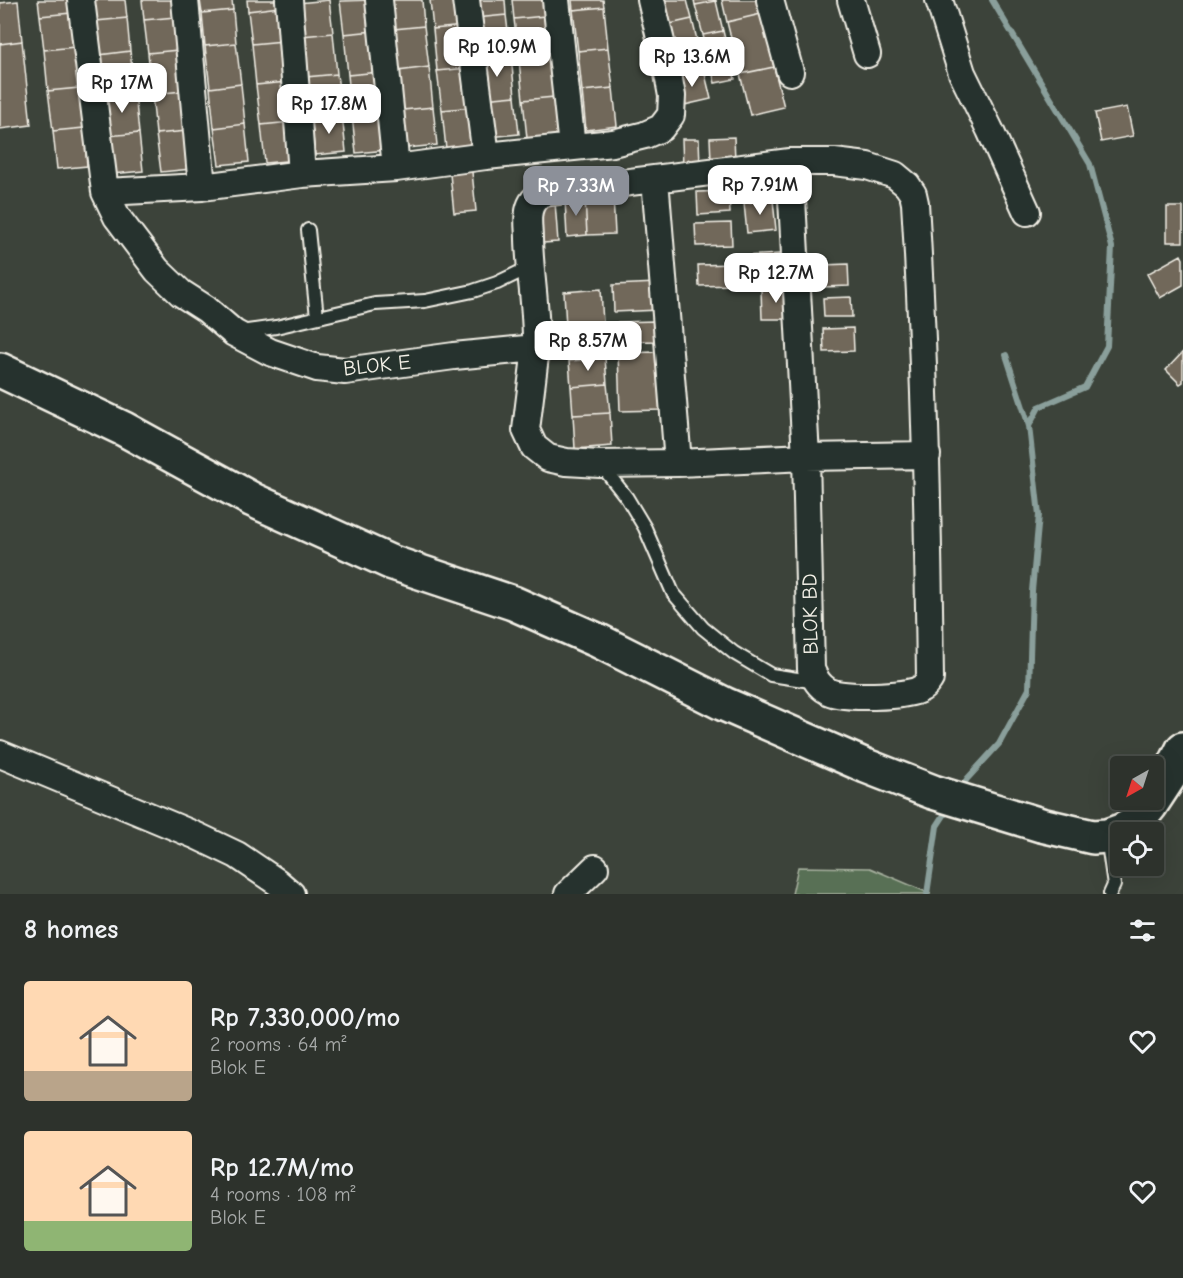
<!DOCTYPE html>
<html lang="en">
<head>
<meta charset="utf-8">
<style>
  :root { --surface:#2d322c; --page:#393e38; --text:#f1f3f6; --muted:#a7aaa9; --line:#484d48; --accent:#8c9099 }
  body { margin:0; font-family:"Comic Neue",sans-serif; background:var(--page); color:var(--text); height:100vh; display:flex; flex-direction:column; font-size:22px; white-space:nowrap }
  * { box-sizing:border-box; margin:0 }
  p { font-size:20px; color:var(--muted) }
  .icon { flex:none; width:33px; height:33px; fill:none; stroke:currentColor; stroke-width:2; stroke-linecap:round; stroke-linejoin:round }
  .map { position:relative; height:894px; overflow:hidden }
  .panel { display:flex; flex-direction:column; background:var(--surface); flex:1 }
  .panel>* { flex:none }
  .needle { width:39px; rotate:219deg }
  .fabs { position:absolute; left:1110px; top:756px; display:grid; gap:12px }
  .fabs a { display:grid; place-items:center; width:54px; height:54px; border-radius:6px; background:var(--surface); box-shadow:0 6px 24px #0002,0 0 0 2px var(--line); font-size:30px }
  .price { position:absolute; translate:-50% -51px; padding:0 14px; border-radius:12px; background:#fff; color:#222; font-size:20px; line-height:39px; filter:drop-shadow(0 2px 3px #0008) }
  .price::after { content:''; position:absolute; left:50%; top:36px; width:18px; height:14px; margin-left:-9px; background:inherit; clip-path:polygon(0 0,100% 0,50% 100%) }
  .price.on { background:var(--accent); color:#fff }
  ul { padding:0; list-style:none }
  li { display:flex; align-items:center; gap:18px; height:150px; padding:0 24px }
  li span { display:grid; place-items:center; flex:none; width:168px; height:120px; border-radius:6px; color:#555 }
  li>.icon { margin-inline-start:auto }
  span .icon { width:72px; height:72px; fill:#fffc; stroke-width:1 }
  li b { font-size:26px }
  h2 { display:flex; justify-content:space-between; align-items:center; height:72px; padding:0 24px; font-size:26px }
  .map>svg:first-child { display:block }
  .green { fill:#597055; stroke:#a6b09e; stroke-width:1.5 }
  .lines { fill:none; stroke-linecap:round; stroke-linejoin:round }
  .stream { stroke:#8a9f9b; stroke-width:6 }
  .building { fill:#71675a; stroke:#f4f1e8; stroke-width:1.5 }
  .lane-casing { stroke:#f4f1e8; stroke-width:16 }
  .street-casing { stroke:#f4f1e8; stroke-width:30 }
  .secondary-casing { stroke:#f4f1e8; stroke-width:38 }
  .lane { stroke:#26332d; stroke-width:12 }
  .street { stroke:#26332d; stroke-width:26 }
  .secondary { stroke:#26332d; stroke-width:33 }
  .labels { text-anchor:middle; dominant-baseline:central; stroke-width:5; stroke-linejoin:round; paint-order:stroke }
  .street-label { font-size:21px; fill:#f4f1e8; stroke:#26332d }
</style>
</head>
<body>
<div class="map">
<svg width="1183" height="894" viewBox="0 0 1183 894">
  <rect width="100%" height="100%" fill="#3c433a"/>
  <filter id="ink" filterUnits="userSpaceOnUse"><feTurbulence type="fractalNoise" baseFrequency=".0167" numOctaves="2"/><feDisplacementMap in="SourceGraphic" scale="12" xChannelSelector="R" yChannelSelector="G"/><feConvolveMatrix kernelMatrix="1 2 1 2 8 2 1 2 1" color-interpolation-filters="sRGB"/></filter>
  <g filter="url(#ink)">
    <path class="green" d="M798,867L870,868L931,894H792Z"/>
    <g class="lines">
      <path class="stream" d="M992,0L1090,164L1112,247L1107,346L1085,387L1039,407L1029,426
        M960,790L967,779L999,744L1029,689L1032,591L1039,515L1029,426L1006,355
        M927,894L937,826L950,806"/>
    </g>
    <path class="building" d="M38,0H70L71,13L40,16Z
      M93,0H125L127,18L96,21Z
      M142,0H173L175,17L144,20Z
      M200,0H232L233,10L202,13Z
      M247,0H278L279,7L248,11Z
      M329,0L333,33L302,36L298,3Z
      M371,0L374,31L344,34L340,1Z
      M391,0H422L424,26L394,29Z
      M430,0H461L464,26L433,29Z
      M474,0H505L506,15L476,18Z
      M512,0H543L545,16L514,19Z
      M572,0H603L604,7L573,10Z
      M654,0H687L692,19L661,26Z
      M694,0H716V1L695,5Z
      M722,0H758L761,14L727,22Z
      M18,1L22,41L0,44V3Z
      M716,1L723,31L703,35L695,5Z
      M279,7L283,41L252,44L248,11Z
      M604,7L608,48L578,51L573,10Z
      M233,10L236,43L205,46L202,13Z
      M71,13L75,47L44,50L40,16Z
      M761,14L774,67L740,74L727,22Z
      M506,15L511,56L480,59L476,18Z
      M545,16L549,57L519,60L514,19Z
      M175,17L178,50L148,53L144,20Z
      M127,18L130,51L99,55L96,21Z
      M692,19L697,40L666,47L661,26Z
      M424,26L429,67L398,71L394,29Z
      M464,26L468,68L437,71L433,29Z
      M374,31L379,72L348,75L344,34Z
      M723,31L735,79L715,83L703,35Z
      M333,33L337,74L306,77L302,36Z
      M697,40L704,70L673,77L666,47Z
      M22,41L31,125L0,129V44Z
      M283,41L287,82L256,85L252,44Z
      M236,43L241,84L210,88L205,46Z
      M75,47L79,88L48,91L44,50Z
      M608,48L613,88L582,91L578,51Z
      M178,50L183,91L152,94L148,53Z
      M130,51L135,93L104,96L99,55Z
      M511,56L515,96L484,99L480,59Z
      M549,57L554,97L523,100L519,60Z
      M429,67L433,107L403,110L398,71Z
      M774,67L784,107L750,115L740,74Z
      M468,68L473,107L442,110L437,71Z
      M704,70L711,99L680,106L673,77Z
      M379,72L383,112L352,115L348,75Z
      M337,74L342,114L311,117L306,77Z
      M287,82L291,122L261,125L256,85Z
      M241,84L245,124L214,128L210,88Z
      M79,88L84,128L53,131L48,91Z
      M613,88L617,126L586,130L582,91Z
      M183,91L187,131L156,134L152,94Z
      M135,93L139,133L108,136L104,96Z
      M515,96L519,134L489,137L484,99Z
      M554,97L558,135L527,138L523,100Z
      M433,107L437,145L407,148L403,110Z
      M473,107L477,145L446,149L442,110Z
      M1127,107L1133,136L1101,142L1095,113Z
      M383,112L387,150L356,153L352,115Z
      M342,114L346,152L315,155L311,117Z
      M291,122L296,160L265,163L261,125Z
      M245,124L249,162L219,165L214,128Z
      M84,128L87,166L57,169L53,131Z
      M187,131L191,169L161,172L156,134Z
      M139,133L143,171L112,174L108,136Z
      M734,137L735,160L711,161L710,138Z
      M682,139H699L700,166L683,167Z
      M472,172L476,211L454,213L450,174Z
      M729,191L730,213L698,215L697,192Z
      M613,196L615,234L587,235L585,198Z
      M585,198L587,235L567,237L565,199Z
      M773,200L776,230L747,233L744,203Z
      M555,202L558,242L543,243L540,203Z
      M1167,207H1183V242H1167Z
      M731,223L732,245L696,246L695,224Z
      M780,254L781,279L747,280L746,256Z
      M1181,255L1183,259V285L1160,298L1147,274Z
      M734,264V285L699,286L698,265Z
      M848,264L849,286L823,287L822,265Z
      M657,283L659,310L614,312L613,285Z
      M601,289L603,324L566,326L564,292Z
      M761,289H789L790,319H762Z
      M851,297L852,317H824L823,298Z
      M656,321L657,341L618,342V322Z
      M603,324L605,358L569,361L566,326Z
      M853,328L854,351L824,352L823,329Z
      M658,352L661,410L620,411L618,353Z
      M1183,352V382L1180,384L1166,370Z
      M605,358L607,384L571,387L569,361Z
      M607,384L610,413L573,415L571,387Z
      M610,413L612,446L575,449L573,415Z"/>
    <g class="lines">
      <defs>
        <path id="lane" d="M308,230L317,317
          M240,332L276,327L375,304L425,301L473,291L497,283L530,267
          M601,465L627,498L645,528L673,593L703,628L734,653L771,675L817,682
          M1107,837L1114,885L1110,894"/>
        <path id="street" d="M81,0L105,192L117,217L157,270L181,293L206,309L234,333L270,352L317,368L345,371L454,356L536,348L526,430L534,447L548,458L566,462L600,464L678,463L806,457L927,455
          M185,0L202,187
          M289,0L302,174
          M379,0L396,168
          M466,0L486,156
          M556,0L572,147
          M770,0L790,72
          M851,0L867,54
          M939,0L962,73L990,130L1027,212
          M655,179L678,463
          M105,192L202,187L302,174L396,168L486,156L613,143L645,135L661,128L671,115L672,96L666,63L651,0
          M536,348C537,312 530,276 529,239C529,230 527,220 529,211C531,202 535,198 542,193L790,162H834L867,166L895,175L907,185L913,194L915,203C925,362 928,520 930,679C927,683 925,687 920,689C908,697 840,699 828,691C819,686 815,679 811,669L806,457L790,162
          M0,754L197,836L237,855L277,882L291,894
          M568,894L595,868"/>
        <path id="secondary" d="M0,370L124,429L253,500L390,562L513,603L599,641L724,704L866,766L933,792L1041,825L1093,837L1107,836L1121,831L1136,823L1150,806L1169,777L1183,749"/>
      </defs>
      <use href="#lane" class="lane-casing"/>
      <use href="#street" class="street-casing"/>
      <use href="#secondary" class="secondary-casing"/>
      <use href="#lane" class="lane"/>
      <use href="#street" class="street"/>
      <use href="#secondary" class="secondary"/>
    </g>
  </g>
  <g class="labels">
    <g class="street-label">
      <text transform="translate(377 365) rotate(-6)">BLOK E</text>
      <text transform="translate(810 614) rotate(-91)">BLOK BD</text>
    </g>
  </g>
</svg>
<div class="fabs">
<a><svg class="needle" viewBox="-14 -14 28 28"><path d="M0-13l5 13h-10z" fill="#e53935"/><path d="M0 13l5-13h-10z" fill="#a7aaa9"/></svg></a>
<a><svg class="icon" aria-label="locate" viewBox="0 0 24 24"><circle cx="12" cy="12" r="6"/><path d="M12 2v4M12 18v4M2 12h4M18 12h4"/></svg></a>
</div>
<b class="price" style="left:497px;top:78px">Rp 10.9M</b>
<b class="price" style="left:692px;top:88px">Rp 13.6M</b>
<b class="price" style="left:122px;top:114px">Rp 17M</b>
<b class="price" style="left:329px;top:135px">Rp 17.8M</b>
<b class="price" style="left:760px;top:216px">Rp 7.91M</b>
<b class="price on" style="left:576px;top:217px">Rp 7.33M</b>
<b class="price" style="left:776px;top:304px">Rp 12.7M</b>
<b class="price" style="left:588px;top:372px">Rp 8.57M</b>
</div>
<section class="panel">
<h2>8 homes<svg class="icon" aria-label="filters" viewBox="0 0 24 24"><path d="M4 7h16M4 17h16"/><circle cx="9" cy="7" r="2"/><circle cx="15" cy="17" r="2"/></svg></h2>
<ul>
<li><span style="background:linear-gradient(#ffd9b3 75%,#b9a48a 0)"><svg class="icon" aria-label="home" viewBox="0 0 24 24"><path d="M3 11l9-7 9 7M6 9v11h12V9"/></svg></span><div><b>Rp 7,330,000/mo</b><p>2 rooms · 64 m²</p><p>Blok E</p></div><svg class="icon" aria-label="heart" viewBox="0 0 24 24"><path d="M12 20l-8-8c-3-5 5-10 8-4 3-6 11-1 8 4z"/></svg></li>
<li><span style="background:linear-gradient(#ffd9b3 75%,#8fb573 0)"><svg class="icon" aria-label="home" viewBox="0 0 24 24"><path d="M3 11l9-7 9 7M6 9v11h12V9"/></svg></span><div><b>Rp 12.7M/mo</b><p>4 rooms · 108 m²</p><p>Blok E</p></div><svg class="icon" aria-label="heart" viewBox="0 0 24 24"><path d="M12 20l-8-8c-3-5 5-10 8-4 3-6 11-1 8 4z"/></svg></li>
</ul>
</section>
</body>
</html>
